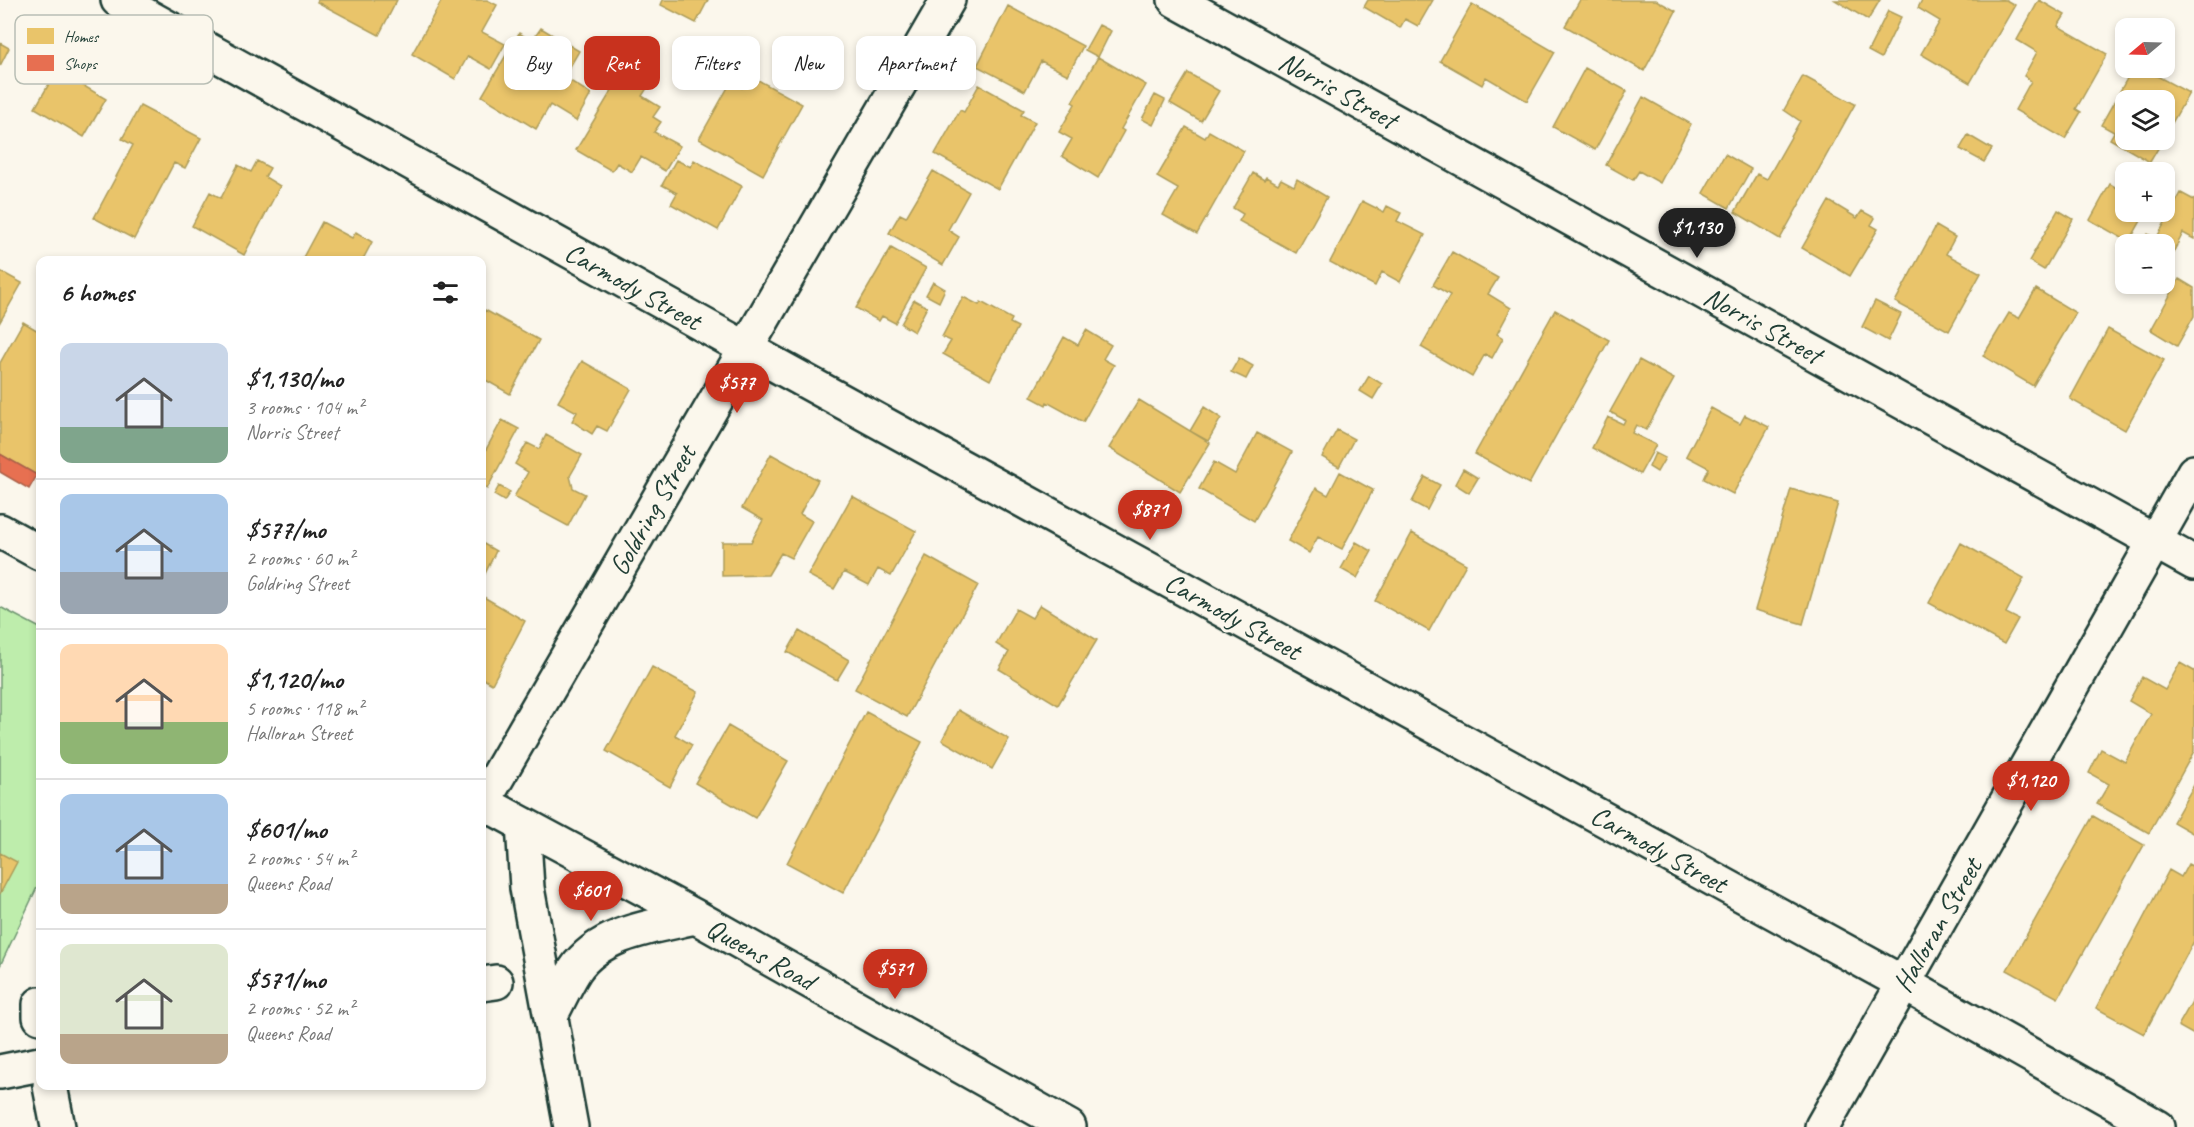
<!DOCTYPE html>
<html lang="en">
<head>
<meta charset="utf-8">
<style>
  :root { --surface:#fff; --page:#f2f2f2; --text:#222; --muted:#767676; --line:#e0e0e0; --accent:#c8321e }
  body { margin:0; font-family:Caveat,sans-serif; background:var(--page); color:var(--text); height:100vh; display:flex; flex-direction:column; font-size:22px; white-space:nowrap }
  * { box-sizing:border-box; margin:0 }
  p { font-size:20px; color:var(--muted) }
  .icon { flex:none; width:33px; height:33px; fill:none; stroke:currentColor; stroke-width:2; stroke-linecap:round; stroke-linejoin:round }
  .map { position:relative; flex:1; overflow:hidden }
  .drawer { position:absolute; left:36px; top:256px; width:450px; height:834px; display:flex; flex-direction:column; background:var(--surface); border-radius:12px; box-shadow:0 3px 9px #0003 }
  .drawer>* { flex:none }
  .guide { position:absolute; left:504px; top:36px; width:570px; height:54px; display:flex; gap:12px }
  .needle { width:39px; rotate:251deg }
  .buttons { position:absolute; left:2115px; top:18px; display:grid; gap:12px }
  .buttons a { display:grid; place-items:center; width:60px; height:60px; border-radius:12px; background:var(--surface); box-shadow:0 3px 9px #0003; font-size:30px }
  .price { position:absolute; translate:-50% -51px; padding:0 14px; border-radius:21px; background:var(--accent); color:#fff; font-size:20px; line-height:39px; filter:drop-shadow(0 2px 3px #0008) }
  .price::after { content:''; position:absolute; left:50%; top:36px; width:18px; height:14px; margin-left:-9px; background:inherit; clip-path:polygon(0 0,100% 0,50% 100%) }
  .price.on { background:#222; color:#fff }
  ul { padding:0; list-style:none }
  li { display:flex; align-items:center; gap:18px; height:150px; padding:0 24px }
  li+li { border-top:2px solid var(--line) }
  li span { display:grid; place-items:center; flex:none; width:168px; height:120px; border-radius:12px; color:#555 }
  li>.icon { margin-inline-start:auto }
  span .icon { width:72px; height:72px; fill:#fffc; stroke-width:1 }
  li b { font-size:26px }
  h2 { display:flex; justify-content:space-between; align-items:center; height:72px; padding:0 24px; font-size:26px }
  .tag { padding:0 21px; border-radius:12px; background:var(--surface); box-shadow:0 3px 9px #0003; font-size:21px; line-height:54px }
  .tag.on { background:var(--accent); color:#fff }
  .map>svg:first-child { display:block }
  .green { fill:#beedac; stroke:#6e9570; stroke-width:1.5 }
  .homes { fill:#e9c46a; stroke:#ac9c5a; stroke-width:1.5 }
  .shops { fill:#e76f51; stroke:#ab6048; stroke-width:1.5 }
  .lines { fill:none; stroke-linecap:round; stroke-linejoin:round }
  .minor-casing { stroke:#1f3d34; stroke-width:38 }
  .minor { stroke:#fbf7ec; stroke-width:33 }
  .labels { text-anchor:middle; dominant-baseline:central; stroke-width:6; stroke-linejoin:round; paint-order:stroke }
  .street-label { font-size:28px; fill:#1f3d34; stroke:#fbf7ec }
  .key { fill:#fbf7ec; stroke:#b9bfb5; stroke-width:1.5 }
  .key-label { font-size:16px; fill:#1f3d34 }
</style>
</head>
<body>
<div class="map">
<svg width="2194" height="1127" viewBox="0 0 2194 1127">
  <rect width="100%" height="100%" fill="#fbf7ec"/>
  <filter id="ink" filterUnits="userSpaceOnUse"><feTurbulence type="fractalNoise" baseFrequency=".0167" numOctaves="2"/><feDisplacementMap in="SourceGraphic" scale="12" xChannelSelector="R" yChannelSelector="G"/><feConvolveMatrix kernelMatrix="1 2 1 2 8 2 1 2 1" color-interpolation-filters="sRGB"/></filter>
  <g filter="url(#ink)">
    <path class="green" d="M0,607L40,628V881L0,966Z"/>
    <path class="homes" d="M318,0H397L379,35L317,2Z
      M442,0H487L497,5L482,32L505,44L491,69L468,56L455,79L412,54Z
      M663,0H708L696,23L661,5Z
      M1368,0H1433L1418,26L1405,19L1400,28L1364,7Z
      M1580,0H1656L1676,11L1644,71L1565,26Z
      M1835,0H1880L1868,20Z
      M1922,0H2006L2015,5L1970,83L1921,54L1940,21L1918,8Z
      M2039,0L2065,15L2058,26L2107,54L2076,109L2081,112L2065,139L2015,110L2031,81L2024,76L2037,52L2017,40Z
      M1472,4L1555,52L1527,101L1486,77L1482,85L1440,61Z
      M1008,6L1083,46L1068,75L1041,61L1025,91L977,66Z
      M1888,11L1901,17L1881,58L1868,51Z
      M1099,25L1111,31L1098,57L1085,50Z
      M541,28L579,51L564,77L591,94L576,121L550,105L536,129L482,96L519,33L532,41Z
      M0,43L9,48L0,66Z
      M1098,57L1146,85L1121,129L1124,131L1098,178L1062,156L1072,139L1059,132L1075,104L1072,102Z
      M1585,68L1627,91L1595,150L1553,127Z
      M2133,68H2142L2189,93L2164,137V100H2126V140H2163L2150,162L2110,139L2114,132L2101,125Z
      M57,70L106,99L84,137L35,108Z
      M624,70L649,85L642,96L660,107L653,117L661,122L654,132L680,146L665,171L641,157L632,172L617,163L612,171L576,150Z
      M1188,73L1219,91L1201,121L1170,103Z
      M749,75L802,104L763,175L699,139L731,82L742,88Z
      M1803,76L1855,104L1780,239L1735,212L1757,174L1767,179L1800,121L1784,110Z
      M979,85L1024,110L1021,115L1035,122L998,189L935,154L960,110L964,112Z
      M1155,95L1165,100L1153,125L1142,119Z
      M1643,97L1691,124L1660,183L1639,171L1633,180L1606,165Z
      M140,106L201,138L185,168L174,163L134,239L94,218L133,145L122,139Z
      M1186,127L1205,138L1209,131L1244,151L1197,234L1163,215L1178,189L1157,177Z
      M1968,135L1992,149L1984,162L1960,149Z
      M1725,154L1751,169L1729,208L1703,193Z
      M676,160L691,167L694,160L742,186L718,230L671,204L677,193L662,185Z
      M257,161L270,168L265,177L280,186L244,255L192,226L210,192L221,198L238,165L251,172Z
      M2138,164L2153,172H2133Z
      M933,171L969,192L948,230L959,237L943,265L889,233L900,214L906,217Z
      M1253,173L1264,180L1266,177L1278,184L1281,179L1294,186L1297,179L1327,197L1296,253L1239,221L1243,214L1233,208Z
      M2110,184L2122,191L2126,185V212H2146L2129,242L2090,220Z
      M2181,193L2194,200V239L2183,233L2169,261L2164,258V244H2143L2148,234L2156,239Z
      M1362,201L1384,212L1387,206L1401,213L1397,221L1425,235L1400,282L1382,272L1375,286L1330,262Z
      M1829,201L1857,218L1862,211L1875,218L1871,225L1878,229L1850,276L1802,248Z
      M2058,210L2073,219L2044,270L2029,261Z
      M322,222L352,238L356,232L372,242L362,261H301Z
      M1936,226L1955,237L1946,254L1981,273L1949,331L1895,302Z
      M891,248L926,268L895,323L882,316L879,321L856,308Z
      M1452,252L1498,278L1488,294L1511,308L1497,334L1503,338L1492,358L1485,354L1472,377L1421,347L1450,295L1433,285Z
      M0,271L22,283L0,322Z
      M2179,279L2194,288V316L2177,346L2151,330Z
      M933,282L945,289L939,302L926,295Z
      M2036,289L2076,313L2033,386L1983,356L2009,313L2019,318Z
      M963,297L979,305L981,302L1012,319L1010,323L1018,327L990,380L943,354L951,341L942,337Z
      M914,300L927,307L914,332L901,324Z
      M1875,301L1901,314L1888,341L1862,327Z
      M485,310L539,340L510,394L482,378V317Z
      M1555,310L1609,340L1529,484L1475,454Z
      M23,322L40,332V468L37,475L0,454V363Z
      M2108,329L2164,360L2125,430L2070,399Z
      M1086,330L1111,345L1103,359L1114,365L1083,422L1047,402L1046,405L1031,397L1064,337L1078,345Z
      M1239,358L1253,366L1246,379L1231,372Z
      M1639,360L1674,379L1646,430L1636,425L1632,433L1656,445L1640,474L1592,448L1608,417L1623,424L1625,420L1610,412Z
      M582,361L631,389L607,431L597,426L592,434L572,421L577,412L558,402Z
      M1369,376L1382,384L1373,399L1360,391Z
      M1139,400L1210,443L1180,492L1109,448Z
      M1204,407L1221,418L1208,441L1190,431Z
      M1711,408L1740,424L1745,415L1769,427L1733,494L1704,479L1709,468L1686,456Z
      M502,420L519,429L487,489L482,486V457Z
      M1337,430L1354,439L1339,467L1322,457Z
      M1257,433L1292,452L1254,521L1199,489L1214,462L1235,474Z
      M546,435L582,455L570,476L573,488L585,494L568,526L514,497L528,472L515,464L527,443L539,449Z
      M1655,453L1665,458L1657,472L1649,467Z
      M771,454L818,480L800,514L812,521L791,558L781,553L768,575L722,576V542H751L763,520L742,508Z
      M1463,469L1478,478L1469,493L1455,484Z
      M1340,472L1373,490L1342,549L1318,537L1309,553L1288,541L1316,488L1328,495Z
      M1425,477L1440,485L1427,510L1412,502Z
      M499,486L510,492L504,501L494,495Z
      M1791,489L1838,503L1803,624L1755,610Z
      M852,496L916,531L891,576L878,569L869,585L844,572L834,589L808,575Z
      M1412,533L1466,564L1429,631L1375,601Z
      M1356,542L1372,551L1357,578L1341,569Z
      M482,543L496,551L482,580Z
      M1961,543L2024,578L2006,613L2018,619L2004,644L1929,603Z
      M926,556L978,585L907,717L855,689Z
      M482,596L525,621L492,684L482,678Z
      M1040,605L1097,640L1058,705L999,669L1009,652L996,644L1016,609L1032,618Z
      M799,631L849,660L837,680L787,652Z
      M2180,663L2194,671V751L2149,833L2097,804L2109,784L2089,773L2101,749L2125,762L2151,714L2129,701L2142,677L2165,690Z
      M652,667L698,692L675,735L692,745L670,787L606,751Z
      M958,710L1009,739L992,769L942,740Z
      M866,712L922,742L843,893L787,863Z
      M728,726L788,761L755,818L695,783Z
      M2194,785V834L2173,822Z
      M2093,816L2144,845L2058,998L2007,970Z
      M0,853L17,862L0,894Z
      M2188,864L2194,867V941L2144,1034L2096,1008L2169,870L2181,877Z
      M2194,998V1035L2178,1026Z"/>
    <path class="shops" d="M0,454L37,475L29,489L0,472Z"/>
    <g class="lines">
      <defs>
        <path id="minor" d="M118,0L745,348L1903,983L2158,1127
          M1175,0L2194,563
          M0,531L40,553
          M482,802L696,917L1069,1127
          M483,802L948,0
          M523,824L527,888L571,1127
          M482,984L496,982
          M40,1004V1017
          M551,1015C559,1000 566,984 575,970C600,932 656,926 696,917
          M0,1072L40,1064
          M50,1086L58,1127
          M1822,1127L2194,472"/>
      </defs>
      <use href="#minor" class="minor-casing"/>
      <use href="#minor" class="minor"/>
    </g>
  </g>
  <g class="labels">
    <g class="street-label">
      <text transform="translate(1338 90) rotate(29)">Norris Street</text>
      <text transform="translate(633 286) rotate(29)">Carmody Street</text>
      <text transform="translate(1763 325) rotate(29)">Norris Street</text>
      <text transform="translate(652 510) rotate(-60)">Goldring Street</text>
      <text transform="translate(1233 616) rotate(29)">Carmody Street</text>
      <text transform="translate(1659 849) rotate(29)">Carmody Street</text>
      <text transform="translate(1937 925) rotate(-60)">Halloran Street</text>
      <text transform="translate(761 954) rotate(29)">Queens Road</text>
    </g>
  </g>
  <rect x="15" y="15" width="198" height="69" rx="9" class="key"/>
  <rect x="27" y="28" width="27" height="16" fill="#e9c46a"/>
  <rect x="27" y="55" width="27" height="16" fill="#e76f51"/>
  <g class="key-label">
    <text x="64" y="42">Homes</text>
    <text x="64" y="69">Shops</text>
  </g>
</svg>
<div class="buttons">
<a><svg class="needle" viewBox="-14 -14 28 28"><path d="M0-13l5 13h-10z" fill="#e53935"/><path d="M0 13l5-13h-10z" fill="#767676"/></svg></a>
<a><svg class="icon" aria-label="layers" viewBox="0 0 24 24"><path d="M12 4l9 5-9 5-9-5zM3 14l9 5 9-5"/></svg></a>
<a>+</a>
<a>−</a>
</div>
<b class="price on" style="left:1697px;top:259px">$1,130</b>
<b class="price" style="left:737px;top:414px">$577</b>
<b class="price" style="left:1150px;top:541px">$871</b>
<b class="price" style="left:2031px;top:812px">$1,120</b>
<b class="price" style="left:591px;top:922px">$601</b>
<b class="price" style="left:895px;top:1000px">$571</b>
<div class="guide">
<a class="tag">Buy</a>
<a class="tag on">Rent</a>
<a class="tag">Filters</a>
<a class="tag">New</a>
<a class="tag">Apartment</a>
</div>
<section class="drawer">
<h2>6 homes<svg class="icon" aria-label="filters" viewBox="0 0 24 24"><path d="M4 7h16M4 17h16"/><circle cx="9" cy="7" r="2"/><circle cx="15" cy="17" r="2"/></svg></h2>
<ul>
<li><span style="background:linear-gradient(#c9d6e8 70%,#7fa58c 0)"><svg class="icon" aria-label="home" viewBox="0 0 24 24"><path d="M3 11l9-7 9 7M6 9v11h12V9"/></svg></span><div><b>$1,130/mo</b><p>3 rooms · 104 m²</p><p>Norris Street</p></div></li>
<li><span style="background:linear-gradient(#a9c7e8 65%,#9aa5b1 0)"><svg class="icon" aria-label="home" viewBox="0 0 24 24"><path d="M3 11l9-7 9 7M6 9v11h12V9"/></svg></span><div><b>$577/mo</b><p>2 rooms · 60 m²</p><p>Goldring Street</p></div></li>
<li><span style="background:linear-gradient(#ffd9b3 65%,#8fb573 0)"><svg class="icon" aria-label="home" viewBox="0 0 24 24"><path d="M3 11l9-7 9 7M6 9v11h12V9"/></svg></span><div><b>$1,120/mo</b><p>5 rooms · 118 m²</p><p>Halloran Street</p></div></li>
<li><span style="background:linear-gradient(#a9c7e8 75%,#b9a48a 0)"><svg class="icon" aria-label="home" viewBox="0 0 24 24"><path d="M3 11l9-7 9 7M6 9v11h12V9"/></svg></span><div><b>$601/mo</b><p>2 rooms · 54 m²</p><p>Queens Road</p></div></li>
<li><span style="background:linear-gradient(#dfe7d0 75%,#b9a48a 0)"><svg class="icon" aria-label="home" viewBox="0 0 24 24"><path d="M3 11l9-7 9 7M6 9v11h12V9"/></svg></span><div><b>$571/mo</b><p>2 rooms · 52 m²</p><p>Queens Road</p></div></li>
</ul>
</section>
</div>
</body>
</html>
